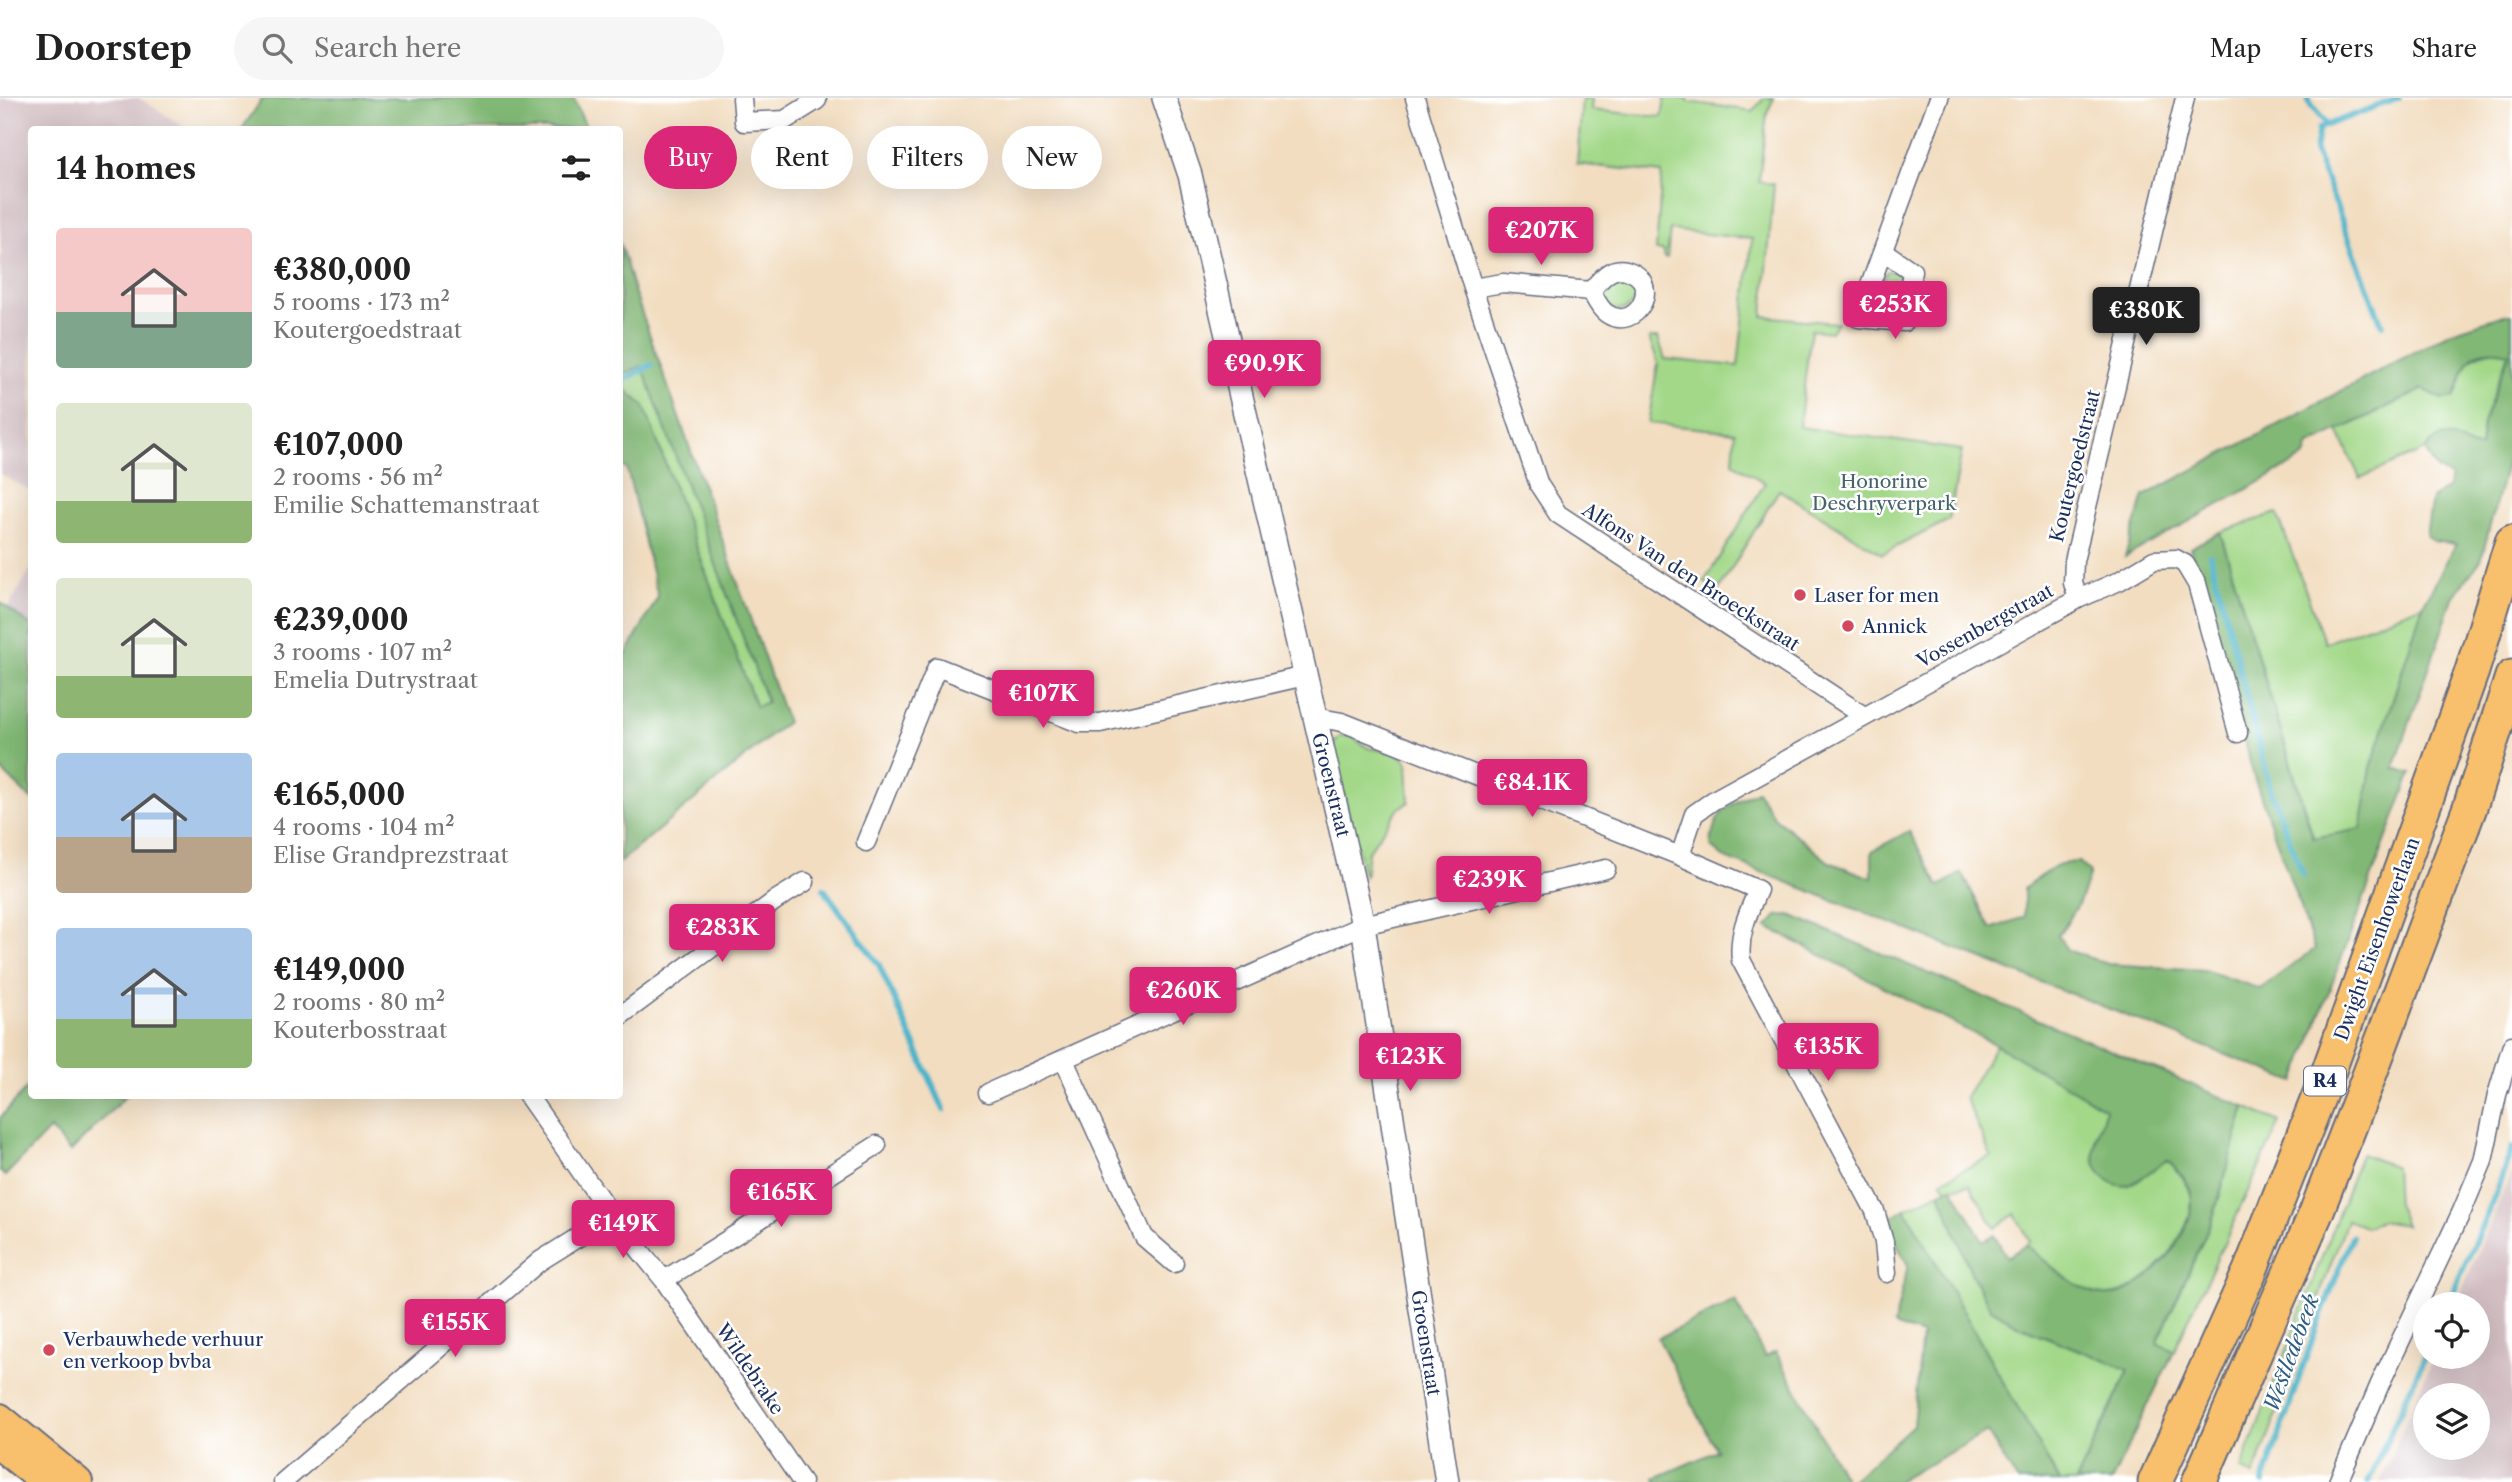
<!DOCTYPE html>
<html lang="en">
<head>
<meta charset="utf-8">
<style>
  :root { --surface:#fff; --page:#f6f6f6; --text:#222; --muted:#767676; --line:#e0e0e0; --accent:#db2777 }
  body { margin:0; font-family:"Libre Caslon Text",serif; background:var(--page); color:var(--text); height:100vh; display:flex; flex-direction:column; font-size:26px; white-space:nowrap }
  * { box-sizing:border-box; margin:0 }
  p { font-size:23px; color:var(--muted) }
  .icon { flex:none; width:38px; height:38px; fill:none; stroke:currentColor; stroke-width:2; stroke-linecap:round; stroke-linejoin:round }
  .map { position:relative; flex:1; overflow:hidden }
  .side { position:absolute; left:28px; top:28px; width:595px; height:973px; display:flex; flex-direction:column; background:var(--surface); border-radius:7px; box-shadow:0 7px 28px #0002 }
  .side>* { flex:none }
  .banner { position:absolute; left:644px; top:28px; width:665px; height:63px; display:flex; gap:14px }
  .controls { position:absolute; left:2413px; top:1194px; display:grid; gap:14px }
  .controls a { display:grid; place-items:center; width:77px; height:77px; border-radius:50%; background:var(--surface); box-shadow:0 7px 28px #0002; font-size:35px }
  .price { position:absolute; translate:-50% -60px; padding:0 16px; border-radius:7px; background:var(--accent); color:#fff; font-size:23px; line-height:46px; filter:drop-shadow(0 2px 4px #0008) }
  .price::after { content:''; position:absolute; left:50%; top:42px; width:21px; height:16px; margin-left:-10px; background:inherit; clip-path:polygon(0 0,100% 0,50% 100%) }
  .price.on { background:#222; color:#fff }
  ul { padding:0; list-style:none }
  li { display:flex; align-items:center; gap:21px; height:175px; padding:0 28px }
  li span { display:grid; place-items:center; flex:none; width:196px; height:140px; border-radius:7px; color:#555 }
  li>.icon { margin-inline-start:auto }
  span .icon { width:84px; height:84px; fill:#fffc; stroke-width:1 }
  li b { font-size:30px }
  h2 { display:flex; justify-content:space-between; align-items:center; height:84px; padding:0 28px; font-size:30px }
  .pill { padding:0 24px; border-radius:32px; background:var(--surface); box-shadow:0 7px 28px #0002; font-size:24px; line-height:63px }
  .pill.on { background:var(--accent); color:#fff }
  header { display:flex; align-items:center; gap:42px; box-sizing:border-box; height:98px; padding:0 35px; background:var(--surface); border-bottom:2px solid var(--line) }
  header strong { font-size:33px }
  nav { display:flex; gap:38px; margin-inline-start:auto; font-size:24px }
  .search { width:490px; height:63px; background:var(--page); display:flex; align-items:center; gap:18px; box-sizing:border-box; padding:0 24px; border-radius:38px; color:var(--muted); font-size:26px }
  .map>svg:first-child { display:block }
  .industrial { fill:#d2bec3; fill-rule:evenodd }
  .green { fill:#a2d888; stroke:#5e8473; stroke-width:2 }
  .forest { fill:#81b874; stroke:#4e7469; stroke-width:2 }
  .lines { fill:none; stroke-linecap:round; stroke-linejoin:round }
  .stream { stroke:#4bb3c9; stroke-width:6 }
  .minor-casing { stroke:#666c80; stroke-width:21 }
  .tertiary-casing { stroke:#666c80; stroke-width:26 }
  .primary-casing { stroke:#666c80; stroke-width:32 }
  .motorway-casing { stroke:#666c80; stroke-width:37 }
  .minor { stroke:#fff; stroke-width:18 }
  .tertiary { stroke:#fff; stroke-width:23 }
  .primary { stroke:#f8bf6c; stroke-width:28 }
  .motorway { stroke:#f8bf6c; stroke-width:33 }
  .poi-dot { fill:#d1495b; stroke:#fff; stroke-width:2.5 }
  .labels { text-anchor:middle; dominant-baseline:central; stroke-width:5; stroke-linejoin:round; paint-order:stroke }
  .shield { fill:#fff; stroke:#5f6d8e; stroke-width:2 }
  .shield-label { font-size:18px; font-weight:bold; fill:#1b2f5e }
  .street-label { font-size:19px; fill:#1b2f5e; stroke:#fff }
  .park-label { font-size:19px; fill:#44626b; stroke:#fff }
  .poi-label { font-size:19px; fill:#1b2f5e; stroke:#fff; text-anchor:start }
  .water-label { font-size:21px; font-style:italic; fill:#2c5d83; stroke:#fff }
</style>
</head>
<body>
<header>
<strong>Doorstep</strong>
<div class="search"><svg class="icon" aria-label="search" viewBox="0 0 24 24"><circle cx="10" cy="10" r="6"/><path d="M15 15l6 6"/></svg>Search here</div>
<nav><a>Map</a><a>Layers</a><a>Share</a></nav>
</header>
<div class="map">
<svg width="2512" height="1384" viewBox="0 0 2512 1384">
  <rect width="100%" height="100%" fill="#fff"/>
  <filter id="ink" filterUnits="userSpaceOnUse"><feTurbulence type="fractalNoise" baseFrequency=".0143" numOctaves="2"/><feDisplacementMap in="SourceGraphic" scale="14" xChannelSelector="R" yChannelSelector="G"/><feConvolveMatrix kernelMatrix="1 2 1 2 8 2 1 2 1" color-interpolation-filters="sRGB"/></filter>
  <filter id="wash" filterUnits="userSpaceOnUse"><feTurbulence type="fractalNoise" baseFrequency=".00686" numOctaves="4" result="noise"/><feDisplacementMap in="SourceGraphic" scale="28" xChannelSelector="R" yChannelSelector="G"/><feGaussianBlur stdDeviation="1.57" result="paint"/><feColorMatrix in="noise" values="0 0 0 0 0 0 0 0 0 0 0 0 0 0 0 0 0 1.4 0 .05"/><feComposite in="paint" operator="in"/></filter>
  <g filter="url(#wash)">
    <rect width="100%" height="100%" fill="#f2ddc0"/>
    <path class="industrial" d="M0,0H139L188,31L32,32L31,393L0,376V157L2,153L0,151Z
      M31,470V528L8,510Z
      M2512,1073V1384H2380L2434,1258H2478V1206H2456ZM2426,1297H2478V1349H2426Z"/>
    <path class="green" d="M1582,0H1592L1591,12L1662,19L1665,0H1688V4L1753,13L1764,0H1774L1767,15L1759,84L1774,86L1763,218L1837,225L1831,234L1811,232L1799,329L1962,352L1949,422L1882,456L1779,392L1718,493L1704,484L1765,385L1733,365L1735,334L1648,325L1658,265L1649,240H1658L1665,261L1738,268L1752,141L1670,132L1667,160H1664V153L1656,152L1662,75L1577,66Z
      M1887,173L1899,175L1903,180L1901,208L1895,214L1887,216L1879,211L1875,201Z
      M1604 196a16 16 0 1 1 32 0a16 16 0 1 1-32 0Z
      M2495,252L2509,254L2483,326L2480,350C2459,349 2446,325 2425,352L2360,380L2338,333L2424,291L2443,301L2454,299C2467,270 2459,259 2495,252Z
      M642,267L768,604L756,610L644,308L620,287V277Z
      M2277,415L2325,545L2423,507L2371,670L2362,731L2314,741L2220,434Z
      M1341,638H1351L1368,650L1395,655L1404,660L1407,665L1409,704L1398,711L1368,753L1365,780L1333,654L1335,644Z
      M1996,947L2107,1011L2095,1042L2130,1087L2167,1062C2178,1071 2191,1087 2192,1102C2193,1138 2141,1202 2102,1197C2077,1194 2045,1162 2026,1147L2030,1143L2015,1116L1995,1130L1970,1087L1947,1091L1941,1083L1991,1058L1965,999Z
      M2245,1009L2280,1024L2174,1253L2157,1246L2214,1117Z
      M2361,1056L2395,1069L2397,1107L2405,1127L2381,1123L2365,1129L2347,1122L2254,1378L2241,1371Z
      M1940,1094L1972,1177L2019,1228L2129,1272L2076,1384H2060L1905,1111Z"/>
    <path class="forest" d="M263,0H573L587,31H242Z
      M620,145L634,193L787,624L620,764V568L658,499L627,371L620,366V287L644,308L756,609L767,604L642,268L620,277Z
      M2507,216H2512V344L2481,462L2454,498L2394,670L2411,675L2295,984L1723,759L1711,749C1712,714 1729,707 1757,693L1774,719L1829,764L1872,780V753L1909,733L1939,788L1962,775L1991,831L2024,819V791C2039,778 2058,763 2079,764L2090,774C2083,799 2074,817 2058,837L2067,852L2108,866L2204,872L2260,891L2315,851L2255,682L2190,450L2220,434L2313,740L2361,731L2371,670L2423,507L2456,446L2433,443L2426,437L2432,401L2448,389L2451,379L2437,372L2425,352C2447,323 2457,349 2480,350L2483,326L2509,255C2466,245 2468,267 2454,299L2443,301L2423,291L2309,347L2305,359L2125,459L2144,398L2452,234Z
      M0,504L31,528V701L0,671Z
      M1790,817L2245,1009L2214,1117L2157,1245L2174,1253L2111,1384H2076L2129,1272L2019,1228L1990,1210L1972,1177L1940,1094L1952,1089L1983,1143L1994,1137L2007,1159L2026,1147C2045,1162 2077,1194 2102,1197C2141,1202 2193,1138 2192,1102C2191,1087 2178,1070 2167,1062C2157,1068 2138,1084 2129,1087C2122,1089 2114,1086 2108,1082C2082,1064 2099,1034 2106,1011L1996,947L1767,829L1777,818Z
      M31,985L32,998H126L70,1054L50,1031L5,1078L0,1073V1020Z
      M1905,1111L2060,1384H2018L1987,1334L1896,1384H1850L1913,1327L1922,1237L1894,1227L1908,1167L1884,1123Z
      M1735,1203L1765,1259L1776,1254L1846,1384H1657L1655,1380L1717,1353L1658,1240Z"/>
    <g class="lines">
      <path class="stream" d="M2308,0L2311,8L2327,26
        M2382,227L2315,53L2319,30L2399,0
        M620,284L651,267
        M2210,457L2271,693L2303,777
        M824,791L879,867L944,1012
        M2448,1206L2496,1095L2512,1050
        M2263,1384L2317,1228L2352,1138
        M2368,1384L2426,1256"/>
    </g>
  </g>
  <g filter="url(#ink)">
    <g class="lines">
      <defs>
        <path id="minor" d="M742,0L744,24L785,22L817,2L816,0
          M1415,0L1473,190L1539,387L1558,416L1864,618
          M1883,153L1912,173L1904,224L1858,220L1939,0
          M1473,190L1503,185L1591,193C1595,200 1599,210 1606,215C1636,237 1665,183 1626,172C1610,168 1600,182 1591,193
          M2078,501L2073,485L2074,463L2185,0
          M1314,619L1342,624L1680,758L1758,792C1748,815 1738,836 1741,862L1875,1113L1884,1144L1887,1175
          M866,744L937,569L1079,625H1100L1305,578
          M1680,758L1694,716L1714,702L2078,501L2119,483L2154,462L2176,461L2185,466L2197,486L2238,635
          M620,918L776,802L805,784
          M1064,962L1144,1139L1174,1165
          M988,995L1363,827L1606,771
          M528,998L612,1118L664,1182L802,1384
          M664,1182L877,1047
          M283,1384L540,1163L612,1118
          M2338,1384L2380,1286L2462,1113L2483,1063L2497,997L2512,947"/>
        <path id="tertiary" d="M1164,0L1190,77L1363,827L1447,1384"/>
        <path id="primary" d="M0,1320L78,1384
          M0,1348L45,1384"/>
        <path id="motorway" d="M2155,1384L2250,1173L2328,975L2472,573L2512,444
          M2199,1384L2316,1115L2366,986L2470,709L2512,579"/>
      </defs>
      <use href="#minor" class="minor-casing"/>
      <use href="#tertiary" class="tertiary-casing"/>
      <use href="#primary" class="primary-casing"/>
      <use href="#motorway" class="motorway-casing"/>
      <use href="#minor" class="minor"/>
      <use href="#tertiary" class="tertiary"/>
      <use href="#primary" class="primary"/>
      <use href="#motorway" class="motorway"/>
    </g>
  </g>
  <g class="poi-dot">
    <circle cx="1800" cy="497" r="7"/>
    <circle cx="1848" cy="528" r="7"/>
    <circle cx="49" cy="1252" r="7"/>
  </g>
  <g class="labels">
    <rect class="shield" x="2304" y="968.5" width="42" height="29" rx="5"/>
    <g class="shield-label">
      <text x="2325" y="983">R4</text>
    </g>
    <g class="street-label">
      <text transform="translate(2075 368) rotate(-76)">Koutergoedstraat</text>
      <text transform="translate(1691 479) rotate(33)">Alfons Van den Broeckstraat</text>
      <text transform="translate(1985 528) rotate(-29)">Vossenbergstraat</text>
      <text transform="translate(1331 687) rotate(76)">Groenstraat</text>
      <text transform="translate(2377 841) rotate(-70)">Dwight Eisenhowerlaan</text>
      <text transform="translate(1426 1245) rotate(81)">Groenstraat</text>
      <text transform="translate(750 1271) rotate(56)">Wildebrake</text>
    </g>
    <g class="park-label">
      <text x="1884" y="383">Honorine<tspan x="1884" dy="22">Deschryverpark</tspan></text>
    </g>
    <g class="poi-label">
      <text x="1814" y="497">Laser for men</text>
      <text x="1862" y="528">Annick</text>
      <text x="63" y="1241">Verbauwhede verhuur<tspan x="63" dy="22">en verkoop bvba</tspan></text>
    </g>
    <g class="water-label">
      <text transform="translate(2291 1255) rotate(-70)">Westledebeek</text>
    </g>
  </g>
</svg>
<div class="controls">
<a><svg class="icon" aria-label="locate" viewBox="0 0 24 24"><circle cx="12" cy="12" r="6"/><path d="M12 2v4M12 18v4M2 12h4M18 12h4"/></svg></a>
<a><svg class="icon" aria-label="layers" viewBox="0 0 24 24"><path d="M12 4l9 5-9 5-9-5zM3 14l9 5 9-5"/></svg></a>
</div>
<b class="price" style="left:1541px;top:169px">€207K</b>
<b class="price" style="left:1895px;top:243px">€253K</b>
<b class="price on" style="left:2146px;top:249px">€380K</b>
<b class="price" style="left:1264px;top:302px">€90.9K</b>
<b class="price" style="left:1043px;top:632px">€107K</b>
<b class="price" style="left:1532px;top:721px">€84.1K</b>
<b class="price" style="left:1489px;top:818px">€239K</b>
<b class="price" style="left:722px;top:866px">€283K</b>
<b class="price" style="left:1183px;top:929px">€260K</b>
<b class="price" style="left:1828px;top:985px">€135K</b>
<b class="price" style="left:1410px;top:995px">€123K</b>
<b class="price" style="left:781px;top:1131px">€165K</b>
<b class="price" style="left:623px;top:1162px">€149K</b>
<b class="price" style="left:455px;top:1261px">€155K</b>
<div class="banner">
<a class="pill on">Buy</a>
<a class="pill">Rent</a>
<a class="pill">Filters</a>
<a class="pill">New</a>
</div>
<section class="side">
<h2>14 homes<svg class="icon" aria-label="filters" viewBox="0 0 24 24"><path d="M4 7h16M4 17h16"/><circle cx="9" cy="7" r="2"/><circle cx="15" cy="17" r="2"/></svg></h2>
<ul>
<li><span style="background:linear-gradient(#f6c9c9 60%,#7fa58c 0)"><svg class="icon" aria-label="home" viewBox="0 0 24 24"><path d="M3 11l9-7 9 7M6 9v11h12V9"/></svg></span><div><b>€380,000</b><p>5 rooms · 173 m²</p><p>Koutergoedstraat</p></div></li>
<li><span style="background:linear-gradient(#dfe7d0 70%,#8fb573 0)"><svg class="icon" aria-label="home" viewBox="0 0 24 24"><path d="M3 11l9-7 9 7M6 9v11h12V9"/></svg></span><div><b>€107,000</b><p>2 rooms · 56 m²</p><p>Emilie Schattemanstraat</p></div></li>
<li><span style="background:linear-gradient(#dfe7d0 70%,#8fb573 0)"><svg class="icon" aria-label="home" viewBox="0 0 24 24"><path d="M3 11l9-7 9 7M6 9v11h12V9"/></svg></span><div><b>€239,000</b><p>3 rooms · 107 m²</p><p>Emelia Dutrystraat</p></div></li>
<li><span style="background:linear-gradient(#a9c7e8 60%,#b9a48a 0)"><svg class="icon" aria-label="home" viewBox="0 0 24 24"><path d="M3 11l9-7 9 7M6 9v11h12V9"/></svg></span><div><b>€165,000</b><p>4 rooms · 104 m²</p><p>Elise Grandprezstraat</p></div></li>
<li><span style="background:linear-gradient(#a9c7e8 65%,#8fb573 0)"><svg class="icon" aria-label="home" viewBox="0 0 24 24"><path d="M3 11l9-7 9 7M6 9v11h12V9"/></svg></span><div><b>€149,000</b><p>2 rooms · 80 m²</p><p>Kouterbosstraat</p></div></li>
</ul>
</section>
</div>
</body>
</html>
